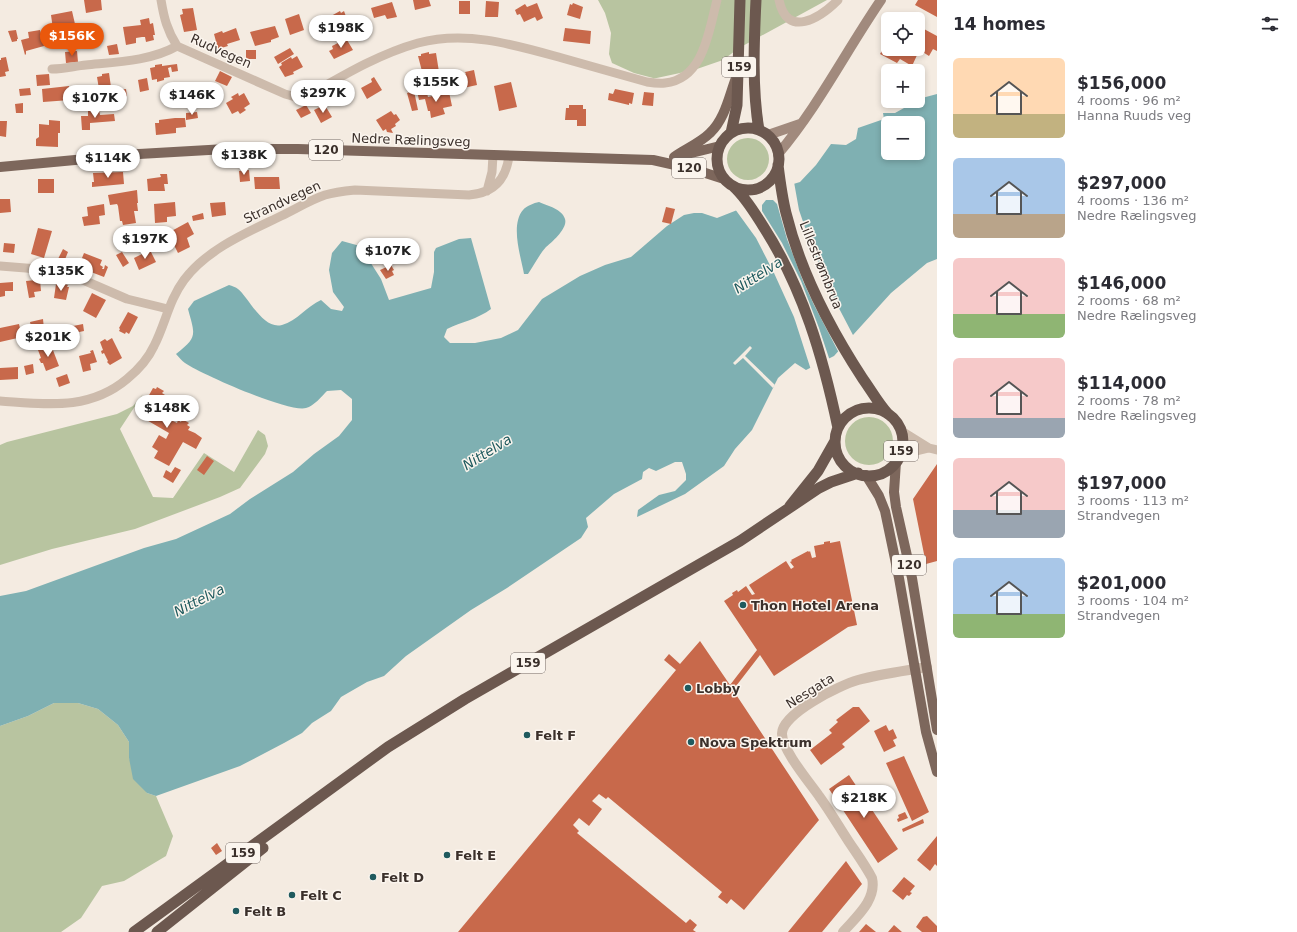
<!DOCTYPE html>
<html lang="en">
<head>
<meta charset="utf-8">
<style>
  :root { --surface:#fff; --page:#f2f2f3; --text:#2b2b33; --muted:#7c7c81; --accent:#ea580c }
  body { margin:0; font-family:"DejaVu Sans",sans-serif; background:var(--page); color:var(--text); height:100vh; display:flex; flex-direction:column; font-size:15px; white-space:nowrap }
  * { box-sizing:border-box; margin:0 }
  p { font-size:13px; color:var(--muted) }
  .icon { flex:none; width:22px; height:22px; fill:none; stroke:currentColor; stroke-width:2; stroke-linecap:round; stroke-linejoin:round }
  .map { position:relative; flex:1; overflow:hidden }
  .drawer { display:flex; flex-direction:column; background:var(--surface); width:360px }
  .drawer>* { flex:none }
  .buttons { position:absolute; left:881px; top:12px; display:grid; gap:8px }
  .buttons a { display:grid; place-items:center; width:44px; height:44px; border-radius:6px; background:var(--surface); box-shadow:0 2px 6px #0003; font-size:20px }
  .price { position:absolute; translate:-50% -34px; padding:0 9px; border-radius:14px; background:#fff; color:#222; font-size:13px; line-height:26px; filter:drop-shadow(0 1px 2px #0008) }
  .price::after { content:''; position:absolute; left:50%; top:24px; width:12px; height:9px; margin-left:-6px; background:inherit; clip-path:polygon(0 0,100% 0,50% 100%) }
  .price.current { background:var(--accent); color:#fff }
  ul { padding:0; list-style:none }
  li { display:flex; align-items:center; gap:12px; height:100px; padding:0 16px }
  li span { display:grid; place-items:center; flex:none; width:112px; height:80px; border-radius:6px; color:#555 }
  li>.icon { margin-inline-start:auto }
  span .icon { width:48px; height:48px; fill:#fffc; stroke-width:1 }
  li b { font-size:17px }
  h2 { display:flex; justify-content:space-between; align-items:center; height:48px; padding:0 16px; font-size:17px }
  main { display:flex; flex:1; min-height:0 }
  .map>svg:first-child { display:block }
  .green { fill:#b8c4a0 }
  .water { fill:#7fb0b2; fill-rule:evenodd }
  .pier { fill:#f4ebe1 }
  .building { fill:#c8694b }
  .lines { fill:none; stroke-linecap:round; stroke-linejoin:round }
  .minor { stroke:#cdbbac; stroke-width:9 }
  .tertiary { stroke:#cdbbac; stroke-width:10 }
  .secondary { stroke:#a18a7d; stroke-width:10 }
  .primary { stroke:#7d675c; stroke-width:10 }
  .trunk { stroke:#6c584f; stroke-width:11 }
  .poi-dot { fill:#1f5a5e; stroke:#fbf5ee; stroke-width:1.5 }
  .labels { text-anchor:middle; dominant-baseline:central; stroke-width:3; stroke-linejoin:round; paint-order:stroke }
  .shield { fill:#fbf5ee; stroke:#756b66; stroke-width:1 }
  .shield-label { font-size:12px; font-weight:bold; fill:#3b302b }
  .street-label { font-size:13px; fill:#3b302b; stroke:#fbf5ee }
  .poi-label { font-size:13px; font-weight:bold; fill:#3b302b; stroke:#fbf5ee; text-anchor:start }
  .water-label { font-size:14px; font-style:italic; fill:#1f5a5e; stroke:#fbf5ee }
</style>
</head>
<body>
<main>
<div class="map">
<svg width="937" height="932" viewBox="0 0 937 932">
  <rect width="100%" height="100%" fill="#f4ebe1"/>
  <path class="green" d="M598,0H827L739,48L723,60L694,70L652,79L653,78L634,73L612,63L609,54L611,33L605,13Z
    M727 159a21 21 0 1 1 42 0a21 21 0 1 1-42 0Z
    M143,394L120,429L153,497L173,498L204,453L234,472L258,430L265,435L268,446L265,454L240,488L220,497L135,529L52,549L0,565V445L7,442L117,414L133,406Z
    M845 441a24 24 0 1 1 48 0a24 24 0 1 1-48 0Z
    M54,703H78L98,709L118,725L129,742V758L147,793L156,796L173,836L166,856L124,881L102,886L81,918L61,932H0V726L28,716Z"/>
  <path class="water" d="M937,94V259L927,263L891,293L834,356L806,370L795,363L778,378L752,430L735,449L724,466L685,494L637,517L638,510L659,495L675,491L686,480V474L682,462H675L656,471L649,468L643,472L642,479L614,494L586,518L588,527L581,538L507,588L471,610L406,656L384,676L367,682L341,697L331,711L312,723L302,733L284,743L240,766L156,796L147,793L133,779L129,758V742L118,725L98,709L78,703H54L28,716L0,726V596L26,591L144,548L176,539L230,514L250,499L293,472L314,454L339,436L352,420V399L341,390L327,391C322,396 314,406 306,408C289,413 201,374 185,363C182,361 179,357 176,354C198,337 195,335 188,309L194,301L229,285C232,286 236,287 238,289C249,298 263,330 282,325C297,321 307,306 321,300L331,309L342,311L344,307L333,292L329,270L332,253L342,241L360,246L381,279L389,300L431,288L434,272V252L436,248L459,239L471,238L491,309C478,319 461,322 447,329L444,337L450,343H475L501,338L518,330L542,299L580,276L605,265L631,257L667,226L684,215L694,213H702L717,218L773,196L790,185L800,182L816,165L831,144L846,145L856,139L858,128L884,119L883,113H895L922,98ZM888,123H918V153H888Z
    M539,202C548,206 562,209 565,219C568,228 552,242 546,247C539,255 534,265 528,274H524C521,257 510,225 523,210C526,206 534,203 539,202Z"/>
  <path class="pier" d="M794,182L799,210L811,245L831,293L854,337L839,353L814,305L803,281L787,239L777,204L773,200H766L762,205V211L782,243L801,281L819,328L830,361L811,370L794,317L774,273L756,238L735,209L772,194L789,183Z
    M750,346L752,348L745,356L775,385L773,388L743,358L735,365L733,363Z"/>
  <path class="building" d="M84,0H101L102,10L86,13Z
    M413,0H429L431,6L415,10Z
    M918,0H937V17L915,5Z
    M459,1H470V14H459Z
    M486,1L499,2L498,17H485Z
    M392,2L397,17L387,19L385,15L374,18L371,8Z
    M537,3L543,18L537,21L535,17L524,22L520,14L517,15L515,10L525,4L527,7Z
    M573,3L583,7L580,19L567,15L570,4L572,5Z
    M193,8L197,30L184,32L180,15L183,14L182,9Z
    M72,11L75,24L53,29L51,15Z
    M340,11L341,13L344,11L349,25L341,28V26L335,28L331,16Z
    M299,14L304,30L290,35L285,19Z
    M149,18L150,24L153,23L155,35H153L154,40L146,42L145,37H142L136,38V43L126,45L123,27L141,25L140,20Z
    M275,26L279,37L271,40V42L255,46L250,32Z
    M236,28L240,40L227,44L228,46L218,49L214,34L222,31L223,33Z
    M565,28L591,31L590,44L563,41Z
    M924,29L937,36V51L933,49L929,56L918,49V38Z
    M16,30L18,39H17V41L12,42L8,31Z
    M40,30L44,46L26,51V54L25,55L21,40L29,38L28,32Z
    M347,40L353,50L334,59L329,51L333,49L332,46L338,43L339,44Z
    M887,42L888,43V49H913L916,51L918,53L912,66L900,59L897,63L880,54Z
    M117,44L119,54L109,55L107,46Z
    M290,48L294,54L278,64L274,57Z
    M246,50H256V59H246Z
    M77,51L78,62L66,63L65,52Z
    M429,52V54L436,53L439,72L423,75L418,56H421V54Z
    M297,56L303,67L293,72L294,74L285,77L279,67L282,65L281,63L291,57L292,59Z
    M6,57L9,71L5,72L6,76L0,77V60H1V58Z
    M162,64V66L177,64L178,71L172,72L171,67L168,68L170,77L164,78V80L157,82V79L152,80L150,68L155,67V65Z
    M474,70L477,85L459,89L457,76L466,74L465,72Z
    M220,71L232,77L227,86L215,81Z
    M109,73L111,87L108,88V90H103V88L99,89L97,77L102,76V74Z
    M49,74L50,85L37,86L36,75Z
    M374,77L382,90L367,99L361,88L372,82L371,79Z
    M147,78L149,90L140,92L138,80Z
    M511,82L517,107L499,111L494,86Z
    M69,86L70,100L43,102L42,89Z
    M30,88L31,95L20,96L19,89Z
    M126,89L127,96L120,98L118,90Z
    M426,89L428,97L449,92L452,106L443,108L445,114L431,118L430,111H428L425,99L419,100L417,91Z
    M615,89L634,93L632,104L629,103V105L608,100L609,93L613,94Z
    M414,91L418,110L412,111L407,93Z
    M644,92L654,93L653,106L642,105Z
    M238,93L239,96L244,93L250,104L244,108L246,110L240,114L238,111L232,114L226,103L233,99L231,97Z
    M23,103V113H16L15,104Z
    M306,105L311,113L301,118L296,110Z
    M569,105H583V109H586V126H577V120H565L566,108H569Z
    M320,107L322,109L326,107L332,117L321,123L314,110Z
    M88,110H99L100,115L114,114L115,121L90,123V130H82L81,116H88Z
    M391,111L394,115L396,114L400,120L395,124L396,126L391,129L393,133L387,132L386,129L383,131L376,120Z
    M197,112L198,118L186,120V113Z
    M175,118H185L186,127L176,128V133L156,135L155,123H159V120Z
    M49,120L60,121V133H58V147L36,146V139L39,137V124L49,125Z
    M0,121H7L6,137L0,136Z
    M249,170L250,181L240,182L239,171Z
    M123,172L124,184L92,187V182H94L93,173Z
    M160,174H167L168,184H164L165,191H148L147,179L161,177Z
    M254,177H279L280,189H255Z
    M38,179H54V193H38Z
    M137,190L138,203H137L138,211H134L136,223L123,225L122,221H120L118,206L117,204L110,205L108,195Z
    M0,199H10L11,212L0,213Z
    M175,202L176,216L167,217V222L155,223L154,204Z
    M225,202L226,215L212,217L210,203Z
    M104,204L105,215L99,216L100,224L84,226L82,217L88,216L87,207Z
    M666,207L675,209L671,224L662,222Z
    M203,213L204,219L193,221L192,216Z
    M188,222L194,234L187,238L190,247L178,253L173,243L170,245L166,234Z
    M38,228L52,231L44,258L31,254Z
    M4,243L15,244L14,253L3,252Z
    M63,249L68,252L64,262L58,259Z
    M150,250L156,262L139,270L134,258Z
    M122,252L129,263L123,267L116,255Z
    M84,253L102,260L100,265L103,267L102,269H104L105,265L108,267L104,277L91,272L92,270L84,267L83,270L78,268Z
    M391,265L394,270L392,271L394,275L386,279L380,270Z
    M36,280H40L41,291L34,292L35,297L29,298L26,281Z
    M13,282V291H5V296L0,297V283Z
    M60,283L68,285L67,287H69L66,300L54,298L56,284L60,285Z
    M92,293L106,300L96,318L83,311Z
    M128,312L138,317L129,334L126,332L125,334L119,331L120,329L119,328Z
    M43,319L44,329L32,331L30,322Z
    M19,324L22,337L0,342V328Z
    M83,324L84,331L70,334L68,327Z
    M112,338L122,358L110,365L107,362L108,361L104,353L102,354L101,351L103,350L100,342L105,339L107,341Z
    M51,345L59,366L46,371L43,363H41L39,359L41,358L38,350Z
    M93,350L97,362L90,364L91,370L83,372L79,356L91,353L90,351Z
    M33,364L34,373L26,375L24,366Z
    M18,367V379L0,380V368Z
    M67,374L70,383L59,387L56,378Z
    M157,387L164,391L162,393L165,395L155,411L167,418L168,415L175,419L173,421L177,423L178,420L181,422L182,419L189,423L187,425L190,427L188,430L195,433L202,438L196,449L183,442L169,466L154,458L158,451L152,447L159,435L166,439L169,433L138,415L139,413L137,411L141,405L143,406L153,388L156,389Z
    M207,456L214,461L204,475L197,470Z
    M937,464V561L926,564L913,499Z
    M175,467L181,470L173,483L163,477L166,470L171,473Z
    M830,541V543L840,541L857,625L848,627L774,676L760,655L733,690L819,820L744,910L731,899L727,904L718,897L722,892L608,797L606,799L599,794L592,801L602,809L589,826L579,818L573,825L579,831L577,833L686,923L690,919L697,925L693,930L696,932H458L676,670L664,660L669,654L680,664L700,641L730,685L757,650L724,601L733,595L732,593L737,590L738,592L746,586L752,595L755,594L749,585L786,561L791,569L794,567L790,562L792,561L791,560L808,551L809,552L810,551L812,558L816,557L814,546L824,544V542Z
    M853,707H859L870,721L842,744L845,747L821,765L810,750L832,733L829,730L838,722L836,720Z
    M886,725L889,731L893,729L897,738L893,740L896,746L884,752L874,731Z
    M904,756L929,812L912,821L886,763Z
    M849,775L898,849L878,863L829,789Z
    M905,812L908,818L898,822L897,819L899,818L898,815Z
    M923,819L924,823L903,832L902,829Z
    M937,836V866L935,864L930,871L917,860Z
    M217,843L222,851L216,855L211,848Z
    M846,861L862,884L822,932H788Z
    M904,877L915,886L910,892L912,893L909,896L907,895L903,900L892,891Z
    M927,916L937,926V932H922L916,927L923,917Z
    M866,924L876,932H859Z
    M894,925L902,932H888Z"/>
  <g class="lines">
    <path class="minor" d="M161,0C164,18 167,30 177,46L285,94L299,98L309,95C344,75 379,54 418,43C467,30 515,45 562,58C590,66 619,74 647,82C653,83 659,84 665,83C704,79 709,30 717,0
      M779,0C787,39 820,18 838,0
      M52,69C64,69 75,66 86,65C116,62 151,61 177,46
      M487,191L492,172L493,155
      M0,266L51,270L67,273L127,299L168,309
      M0,401C46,404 89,411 127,379C138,370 148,359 154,346C165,325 169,300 184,280C207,249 248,232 281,216C296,209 310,200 325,195C335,192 345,191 355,190L469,195C494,193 506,179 509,156
      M900,430L929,448L937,450
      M900,455L929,448"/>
    <path class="tertiary" d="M843,932C856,917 877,900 872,878C865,865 857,854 849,842C839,827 830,811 819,796C810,783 782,750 782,734C781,714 840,685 858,680C880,674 904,671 927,667"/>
    <path class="secondary" d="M768,135L800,124
      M778,154C818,107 846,51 881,0"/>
    <path class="primary" d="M679,156L720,146
      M674,157C685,149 700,143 710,133C725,119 729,96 736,78
      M0,167L139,154L226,149H298L653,160L693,169L724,179
      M896,462L894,492L896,507L912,578L937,730
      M866,475L879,496L885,511L899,578L926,732L937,772"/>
    <path class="trunk" d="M756,0C754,42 752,89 759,130
      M717 159a31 31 0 1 1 62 0a31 31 0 1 1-62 0Z
      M731,133L737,105L740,0
      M778,165C780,181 782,197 786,213C800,270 831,330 863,379C871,390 878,403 888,414
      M734,187C746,198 754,212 763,226C803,288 823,357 838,428
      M835 442a34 34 0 1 1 68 0a34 34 0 1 1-68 0Z
      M790,506L818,471L835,441
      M134,932L388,747L465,699L740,541L819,488L831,482L858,473
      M157,932L263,848"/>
  </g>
  <g class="poi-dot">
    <circle cx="743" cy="605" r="4"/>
    <circle cx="688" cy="688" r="4"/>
    <circle cx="527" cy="735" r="4"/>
    <circle cx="691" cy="742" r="4"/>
    <circle cx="447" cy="855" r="4"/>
    <circle cx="373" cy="877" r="4"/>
    <circle cx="292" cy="895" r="4"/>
    <circle cx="236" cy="911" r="4"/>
  </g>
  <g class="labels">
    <g class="shield">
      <rect x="722" y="57" width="34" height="20" rx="3"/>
      <rect x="309" y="140" width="34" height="20" rx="3"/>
      <rect x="672" y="158" width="34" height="20" rx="3"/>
      <rect x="884" y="441" width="34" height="20" rx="3"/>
      <rect x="892" y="555" width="34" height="20" rx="3"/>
      <rect x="511" y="653" width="34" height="20" rx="3"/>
      <rect x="226" y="843" width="34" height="20" rx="3"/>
    </g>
    <g class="shield-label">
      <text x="739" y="67">159</text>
      <text x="326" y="150">120</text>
      <text x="689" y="168">120</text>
      <text x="901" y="451">159</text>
      <text x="909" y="565">120</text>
      <text x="528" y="663">159</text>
      <text x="243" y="853">159</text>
    </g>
    <g class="street-label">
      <text transform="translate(221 51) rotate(24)">Rudvegen</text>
      <text transform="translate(411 140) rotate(2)">Nedre Rælingsveg</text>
      <text transform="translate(282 202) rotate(-25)">Strandvegen</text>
      <text transform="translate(821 265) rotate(68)">Lillestrømbrua</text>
      <text transform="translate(810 691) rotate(-32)">Nesgata</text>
    </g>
    <g class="poi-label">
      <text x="751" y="605">Thon Hotel Arena</text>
      <text x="696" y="688">Lobby</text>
      <text x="535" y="735">Felt F</text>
      <text x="699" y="742">Nova Spektrum</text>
      <text x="455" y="855">Felt E</text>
      <text x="381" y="877">Felt D</text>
      <text x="300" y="895">Felt C</text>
      <text x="244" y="911">Felt B</text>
    </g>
    <g class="water-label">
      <text transform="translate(758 275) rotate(-33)">Nittelva</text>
      <text transform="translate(487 452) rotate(-32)">Nittelva</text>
      <text transform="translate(199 600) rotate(-27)">Nittelva</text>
    </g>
  </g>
</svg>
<div class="buttons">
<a><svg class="icon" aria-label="locate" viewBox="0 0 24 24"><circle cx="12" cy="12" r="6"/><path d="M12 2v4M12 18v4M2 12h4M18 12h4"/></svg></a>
<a>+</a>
<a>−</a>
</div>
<b class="price" style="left:341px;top:49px">$198K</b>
<b class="price current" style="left:72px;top:57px">$156K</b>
<b class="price" style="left:436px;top:103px">$155K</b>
<b class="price" style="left:323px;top:114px">$297K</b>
<b class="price" style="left:192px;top:116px">$146K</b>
<b class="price" style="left:95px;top:119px">$107K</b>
<b class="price" style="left:244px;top:176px">$138K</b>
<b class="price" style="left:108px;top:179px">$114K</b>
<b class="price" style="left:145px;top:260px">$197K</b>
<b class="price" style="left:388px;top:272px">$107K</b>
<b class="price" style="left:61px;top:292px">$135K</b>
<b class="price" style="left:48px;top:358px">$201K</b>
<b class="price" style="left:167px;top:429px">$148K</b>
<b class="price" style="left:864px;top:819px">$218K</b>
</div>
<section class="drawer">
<h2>14 homes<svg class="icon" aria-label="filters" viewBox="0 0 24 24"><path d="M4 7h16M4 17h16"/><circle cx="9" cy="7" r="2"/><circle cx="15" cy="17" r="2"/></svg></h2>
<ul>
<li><span style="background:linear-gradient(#ffd9b3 70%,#c2b280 0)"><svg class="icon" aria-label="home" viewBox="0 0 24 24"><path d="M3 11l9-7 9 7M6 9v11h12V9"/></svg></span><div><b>$156,000</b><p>4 rooms · 96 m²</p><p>Hanna Ruuds veg</p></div></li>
<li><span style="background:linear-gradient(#a9c7e8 70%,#b9a48a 0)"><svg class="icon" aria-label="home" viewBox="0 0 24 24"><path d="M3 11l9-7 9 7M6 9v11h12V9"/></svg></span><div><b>$297,000</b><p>4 rooms · 136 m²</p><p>Nedre Rælingsveg</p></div></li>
<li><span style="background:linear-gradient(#f6c9c9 70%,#8fb573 0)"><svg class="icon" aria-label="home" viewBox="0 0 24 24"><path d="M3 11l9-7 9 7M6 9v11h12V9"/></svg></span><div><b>$146,000</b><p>2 rooms · 68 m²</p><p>Nedre Rælingsveg</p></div></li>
<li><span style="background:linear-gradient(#f6c9c9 75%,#9aa5b1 0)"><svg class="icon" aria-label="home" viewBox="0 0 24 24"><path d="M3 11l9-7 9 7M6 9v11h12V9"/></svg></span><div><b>$114,000</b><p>2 rooms · 78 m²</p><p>Nedre Rælingsveg</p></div></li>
<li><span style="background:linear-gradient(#f6c9c9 65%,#9aa5b1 0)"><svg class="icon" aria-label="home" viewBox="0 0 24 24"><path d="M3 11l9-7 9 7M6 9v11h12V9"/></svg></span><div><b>$197,000</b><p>3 rooms · 113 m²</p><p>Strandvegen</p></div></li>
<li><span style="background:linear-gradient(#a9c7e8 70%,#8fb573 0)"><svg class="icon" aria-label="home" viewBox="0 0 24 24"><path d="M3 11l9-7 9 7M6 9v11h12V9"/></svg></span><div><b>$201,000</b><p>3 rooms · 104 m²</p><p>Strandvegen</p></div></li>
</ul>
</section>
</main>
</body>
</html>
